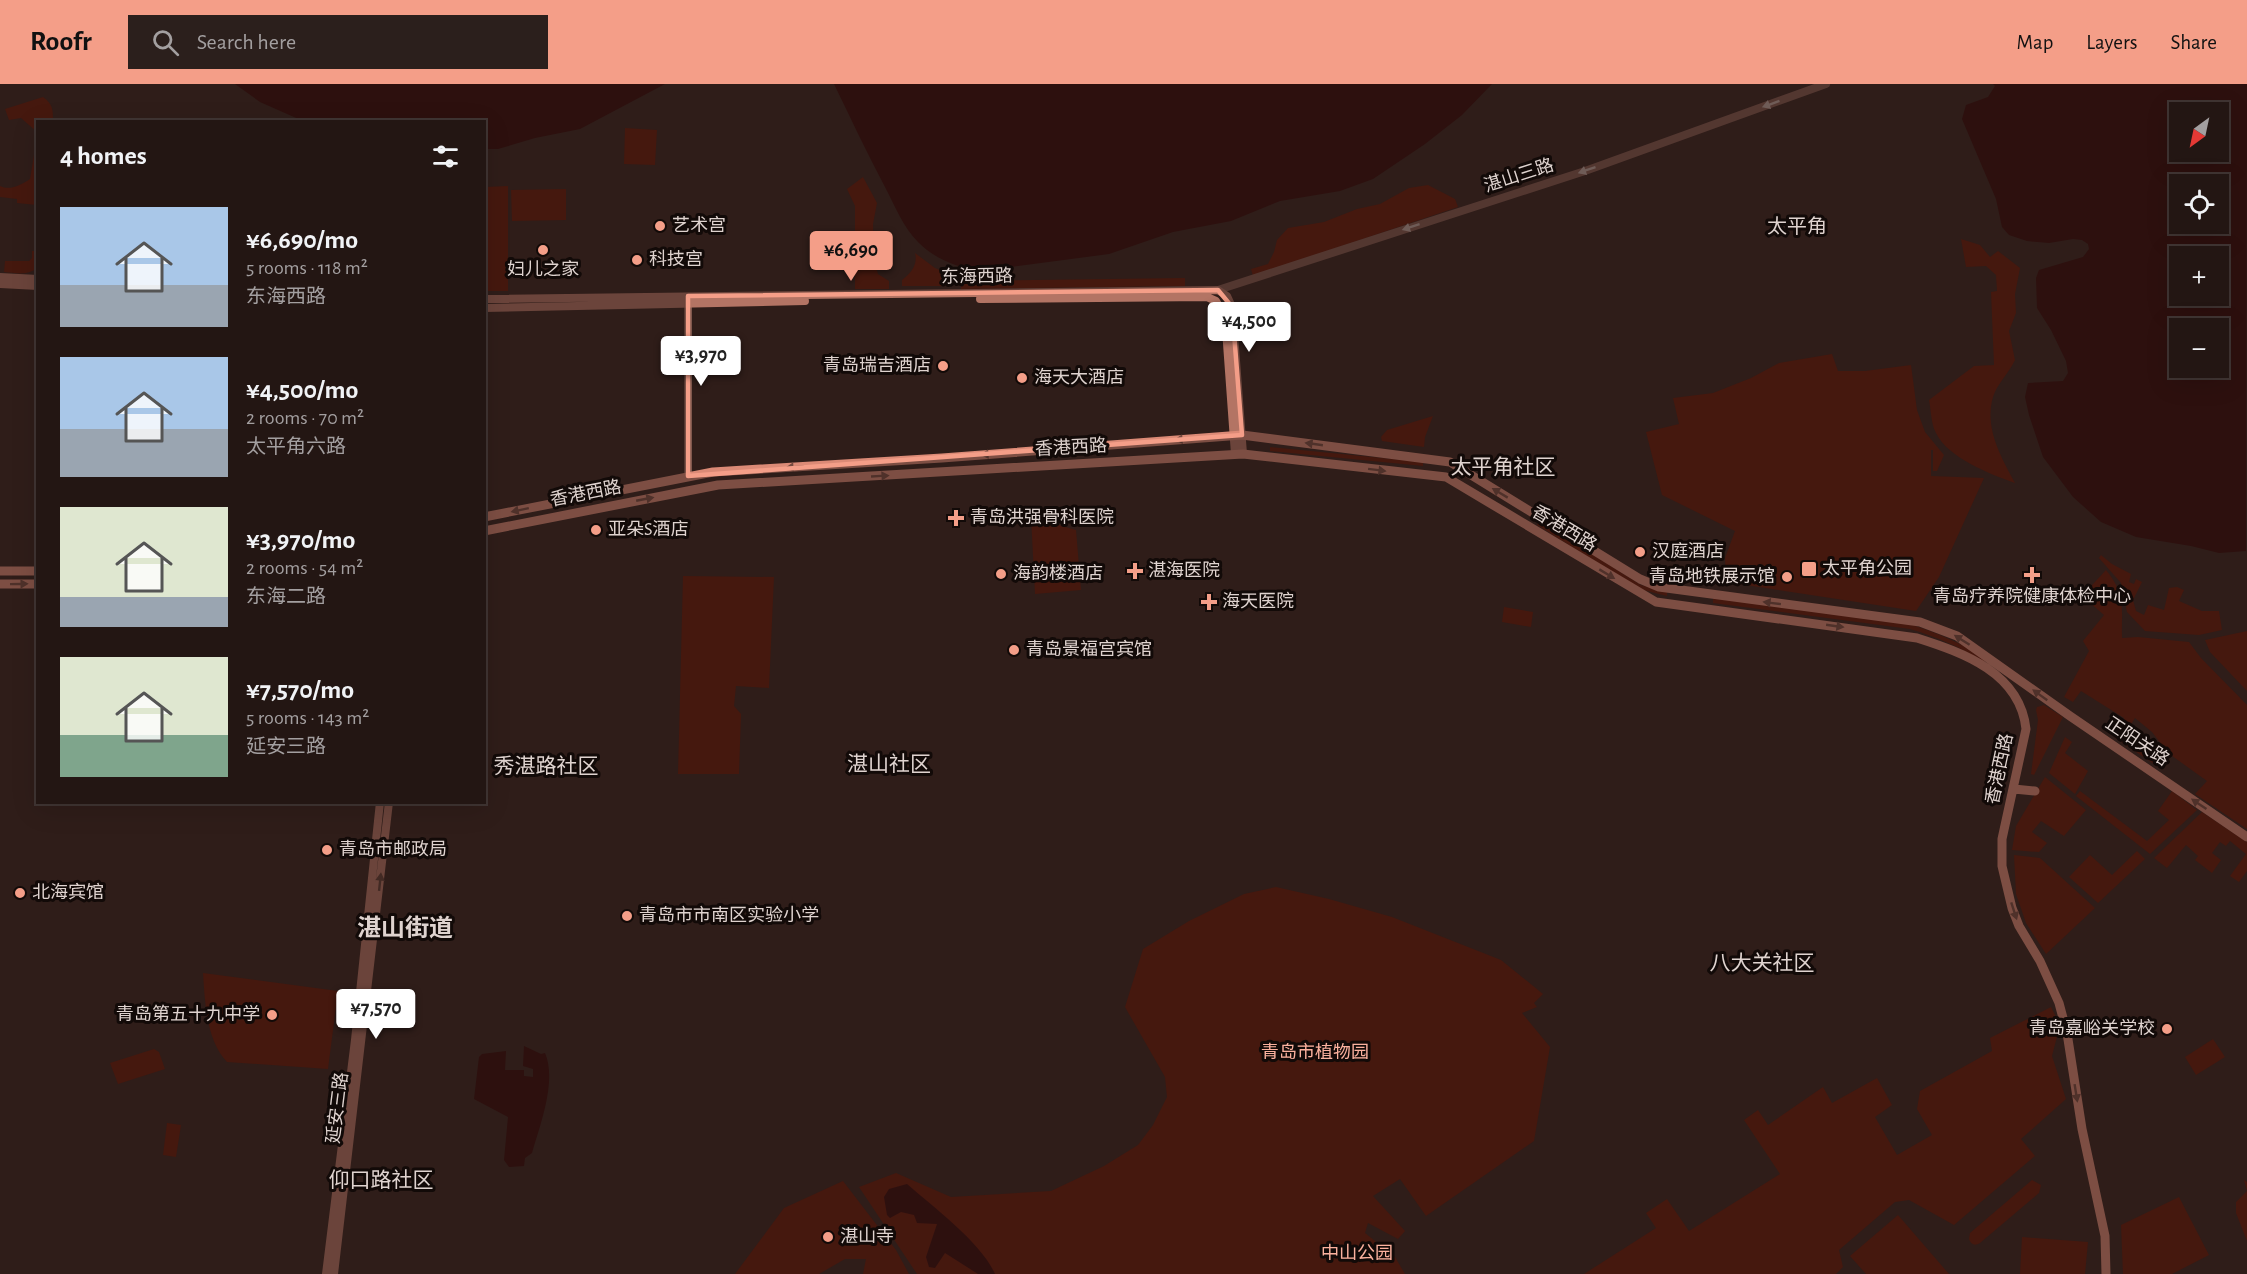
<!DOCTYPE html>
<html lang="en">
<head>
<meta charset="utf-8">
<style>
  :root { --surface:#231613; --page:#2b1f1c; --text:#f1f3f6; --muted:#a39fa0; --line:#403533; --accent:#f49e88 }
  body { margin:0; font-family:"Alegreya Sans","Noto Sans SC",sans-serif; background:var(--page); color:var(--text); height:100vh; display:flex; flex-direction:column; font-size:22px; white-space:nowrap }
  * { box-sizing:border-box; margin:0 }
  p { font-size:20px; color:var(--muted) }
  .icon { flex:none; width:33px; height:33px; fill:none; stroke:currentColor; stroke-width:2; stroke-linecap:round; stroke-linejoin:round }
  .map { position:relative; flex:1; overflow:hidden }
  .side { position:absolute; left:36px; top:36px; width:450px; height:684px; display:flex; flex-direction:column; background:var(--surface); border-radius:0px; box-shadow:0 6px 24px #0002,0 0 0 2px var(--line) }
  .side>* { flex:none }
  .needle { width:39px; rotate:213deg }
  .tools { position:absolute; left:2169px; top:18px; display:grid; gap:12px }
  .tools a { display:grid; place-items:center; width:60px; height:60px; border-radius:0px; background:var(--surface); box-shadow:0 6px 24px #0002,0 0 0 2px var(--line); font-size:30px }
  .price { position:absolute; translate:-50% -51px; padding:0 14px; border-radius:6px; background:#fff; color:#222; font-size:20px; line-height:39px; filter:drop-shadow(0 2px 3px #0008) }
  .price::after { content:''; position:absolute; left:50%; top:36px; width:18px; height:14px; margin-left:-9px; background:inherit; clip-path:polygon(0 0,100% 0,50% 100%) }
  .price.on { background:var(--accent); color:#111 }
  ul { padding:0; list-style:none }
  li { display:flex; align-items:center; gap:18px; height:150px; padding:0 24px }
  li span { display:grid; place-items:center; flex:none; width:168px; height:120px; border-radius:0px; color:#555 }
  li>.icon { margin-inline-start:auto }
  span .icon { width:72px; height:72px; fill:#fffc; stroke-width:1 }
  li b { font-size:26px }
  h2 { display:flex; justify-content:space-between; align-items:center; height:72px; padding:0 24px; font-size:26px }
  header { display:flex; align-items:center; gap:36px; box-sizing:border-box; height:84px; padding:0 30px; background:var(--accent); color:#111 }
  header strong { font-size:28px }
  nav { display:flex; gap:33px; margin-inline-start:auto; font-size:21px }
  .search { width:420px; height:54px; background:var(--page); display:flex; align-items:center; gap:15px; box-sizing:border-box; padding:0 21px; border-radius:0px; color:var(--muted); font-size:22px }
  .map>svg:first-child { display:block }
  .green { fill:#5f1200 }
  .water { fill:#2c0100; fill-rule:evenodd }
  .lines { fill:none; stroke-linecap:round; stroke-linejoin:round }
  .tertiary { stroke:#7f574d; stroke-width:8 }
  .secondary { stroke:#b37464; stroke-width:8 }
  .primary { stroke:#db8a76; stroke-width:9 }
  .oneway { fill:#bda8a2 }
  .oneway2 { fill:#764a3f }
  .oneway3 { fill:#5a3a31 }
  .marked { fill:none; stroke:#f49e88; stroke-width:4.5; stroke-linejoin:round }
  .poi-dot { fill:#f49e88; stroke:#120a08; stroke-width:2 }
  .labels { text-anchor:middle; dominant-baseline:central; stroke-width:6; stroke-linejoin:round; paint-order:stroke }
  .street-label { font-size:18px; fill:#dfd3cf; stroke:#120a08 }
  .poi-label { font-size:18px; fill:#dfd3cf; stroke:#120a08; text-anchor:start }
  .park-label { font-size:18px; fill:#fbb19e; stroke:#120a08 }
  .neighbourhood-label { font-size:20px; fill:#dfd3cf; stroke:#120a08 }
  .quarter-label { font-size:21px; fill:#dfd3cf; stroke:#120a08 }
  .district-label { font-size:24px; font-weight:bold; fill:#dfd3cf; stroke:#120a08 }
</style>
</head>
<body>
<header>
<strong>Roofr</strong>
<div class="search"><svg class="icon" aria-label="search" viewBox="0 0 24 24"><circle cx="10" cy="10" r="6"/><path d="M15 15l6 6"/></svg>Search here</div>
<nav><a>Map</a><a>Layers</a><a>Share</a></nav>
</header>
<div class="map">
<svg width="2247" height="1190" viewBox="0 0 2247 1190">
  <rect width="100%" height="100%" fill="#2f1d19"/>
  <path class="green" d="M43,13C53,20 53,26 53,37L38,38L37,48L21,34L9,36L5,25Z
    M625,44L657,46L655,81L624,80Z
    M34,71H37V121L17,119V115L0,113V102C10,107 21,101 30,95Z
    M863,93L877,119L873,140L874,176L878,190L889,197V205H855V122L847,105Z
    M1428,101L1455,115L1458,123L1253,192L1251,185L1268,180L1274,168L1277,156L1288,144L1324,138L1357,125L1380,120L1409,104Z
    M508,102V207H485V103Z
    M566,105V136L512,137L511,106Z
    M1961,155L1980,161L1990,173L1998,167L2020,184L2015,210L2016,229L2009,247L2015,276C2009,289 1997,300 1993,313C1984,344 2001,373 2015,399C1990,390 1948,374 1936,349C1931,340 1931,326 1929,316L1974,282L1994,281L1991,208L1997,207L1996,191L1986,182L1966,183Z
    M37,158V184C27,192 16,189 4,188L5,177H29L32,174V167H37Z
    M915,169L935,184L953,192L952,202H902V196C911,189 918,181 915,169Z
    M1185,194V202L961,205V197Z
    M1832,270L1838,287H1865L1911,281L1917,326L1925,348L1944,371L1937,387H1933V366H1931V392L1984,394L1939,493L1916,527L1726,498L1725,474L1735,447L1662,411L1646,348L1679,340L1673,314L1713,309L1751,294L1779,279Z
    M1433,332L1425,353L1424,363L1382,357L1381,353L1387,346Z
    M1270,363L1423,378V382L1270,367Z
    M1031,433L1076,446L1081,506L1035,510Z
    M1540,437L1641,501L1667,508V512L1639,505L1537,441Z
    M2101,471L2112,480L2131,490L2129,498L2134,500L2136,495L2142,498L2133,516L2136,527L2144,531L2148,521L2164,526L2169,504L2177,503L2184,506L2179,517L2202,527H2219L2222,546L2199,551L2145,547L2127,528L2121,499L2099,474Z
    M2106,486C2127,512 2121,524 2122,554L2138,553L2189,558L2201,574L2247,621V745L2195,710L2207,697L2168,669L2152,648L2135,634L2123,653L2139,664L2146,654L2162,669L2160,684L2114,653L2124,634L2081,607L2073,618L2064,613L2089,567L2083,557L2104,531L2082,512Z
    M683,492L774,493L769,604L736,602L734,622L741,630L739,690H678Z
    M1713,514L1910,540C1937,549 1962,559 1986,575L1984,578C1960,563 1937,553 1910,545L1713,519Z
    M1504,523L1533,528L1531,543L1502,538Z
    M2247,547V607L2210,568L2205,556Z
    M2044,621L2063,633L2034,691L2031,690L2038,636L2036,626L2037,623Z
    M2065,653L2072,658L2065,669L2088,687L2075,710L2049,689Z
    M2045,693L2086,726L2064,752L2041,737L2032,748L2047,759L2039,768L2012,766L2016,742Z
    M2080,707L2147,757L2169,736L2158,727L2172,707L2197,726L2150,770L2076,712Z
    M2202,728L2247,758V787L2239,798L2230,792L2246,770L2230,757L2226,762L2220,758L2212,769L2221,776L2212,789L2195,776L2198,772L2186,761L2167,784L2154,774Z
    M2137,767L2145,775L2098,819L2069,793L2090,771L2112,791Z
    M2014,771L2040,774L2095,824L2046,870L2026,839L2016,810Z
    M1276,803L1329,815L1392,833L1501,876L1543,910L1534,919L1537,923L1522,929L1550,963L1534,1057L1426,1132L1400,1095L1373,1112L1405,1147L1398,1155L1368,1139L1365,1149L1395,1173L1405,1190H917L859,1103L896,1089L951,1113L1051,1107L1104,1082L1138,1061L1153,1041L1167,1013L1165,993L1125,923L1143,865L1189,837L1244,810Z
    M203,889L338,907L328,985L227,978C206,956 205,918 203,889Z
    M2051,923L2060,941L2052,972L2066,1015L2021,1055L2035,1072L1954,1141L1909,1116L1895,1118L1839,1166L1843,1183L1836,1190H1584L1656,1144L1646,1129L1667,1115L1689,1147L1780,1090L1744,1036L1758,1026L1768,1041L1823,1003L1832,1019L1877,994L1892,1021L1875,1033L1897,1071L1932,1051L1917,1025L1920,1007L1992,967L1990,954Z
    M2213,955L2225,973L2196,991L2185,973Z
    M154,965L159,968L165,985L118,1000L110,979Z
    M167,1039L181,1041L176,1073L163,1071Z
    M2032,1096L2041,1101L2039,1109L1980,1159C1975,1162 1971,1161 1969,1155L1970,1149Z
    M2244,1096L2247,1098V1157L2236,1129V1118L2247,1107Z
    M843,1097L896,1166L909,1190H863L866,1175H845L819,1190H735L784,1124Z
    M2179,1113L2209,1171L2172,1190H2123L2121,1141Z
    M1898,1131L1949,1190H1866L1850,1172Z
    M2022,1153L2088,1158L2085,1190H2020Z"/>
  <path class="water" d="M235,0H665L580,45L535,54L498,65H485L484,38L303,37L260,18Z
    M834,0H1492L1462,31L1425,60L1373,95L1340,107L1280,117L1231,137L1173,148L1109,170L979,187C956,183 935,175 918,158C903,143 895,122 885,103C867,69 851,35 834,0Z
    M1993,0H2247L2246,467L2219,469L2191,462L2136,453L2101,438L2073,413L2043,373L2029,331L2025,313L2028,299L2063,297L2068,289L2066,277L2051,246L2037,224L2036,194L2039,186L2083,173L2089,165L2088,160L2082,156L2073,155L2049,159L2027,157L2009,151L2002,143L1996,115L1962,35L1966,21L1988,13L1995,2ZM2218,28V68H2180V28ZM2218,100V140H2180V100ZM2180,172H2218V212H2180ZM2218,244V284H2180V244Z
    M524,962L541,970L545,969C557,997 540,1041 532,1069L525,1074L524,1082L509,1083L504,1076L508,1033L474,1015L479,973L482,970L506,967L505,986H524V992L533,993V985L523,982Z
    M907,1100C933,1123 981,1158 995,1190H978L945,1169L935,1184L929,1183L926,1173L937,1140L917,1139L914,1131L901,1128L890,1134L887,1131L884,1113L889,1105Z"/>
  <g class="lines">
    <path class="tertiary" d="M1218,206L1585,87L1826,0
      M688,214V392"/>
    <path class="secondary" d="M0,193L38,195
      M0,200L38,202
      M484,215L1218,206L1227,212L1232,223L1243,370
      M980,215L1207,213L1216,217L1225,232L1235,370
      M484,224L805,217
      M326,1190L355,956L380,718
      M334,1190L389,718"/>
    <path class="primary" d="M484,433L713,388L942,374L1242,351L1450,378L1640,495L1659,503L1920,538L1957,552L2070,632L2247,753
      M484,447L718,401L1243,370L1446,393L1656,518L1917,554C1964,569 2020,589 2026,645L2002,755V782L2012,824L2019,842L2040,877L2059,919L2067,949L2082,1045L2105,1152L2106,1190
      M0,487H38
      M0,500H38
      M2014,705L2035,707"/>
  </g>
  <defs><path id="oneway-solid" d="M-6-.8H1V-3.2L6.5 0L1 3.2V.8H-6Z" transform="scale(1.5)"/></defs>
  <g class="oneway">
    <use href="#oneway-solid" transform="translate(1771 20) rotate(160)"/>
    <use href="#oneway-solid" transform="translate(1587 86) rotate(161)"/>
    <use href="#oneway-solid" transform="translate(1411 143) rotate(162)"/>
  </g>
  <g class="oneway2">
    <use href="#oneway-solid" transform="translate(1184 355) rotate(176)"/>
    <use href="#oneway-solid" transform="translate(1314 360) rotate(-172)"/>
    <use href="#oneway-solid" transform="translate(990 370) rotate(176)"/>
    <use href="#oneway-solid" transform="translate(795 383) rotate(176)"/>
    <use href="#oneway-solid" transform="translate(1377 386) rotate(7)"/>
    <use href="#oneway-solid" transform="translate(880 392) rotate(-3)"/>
    <use href="#oneway-solid" transform="translate(1500 409) rotate(-149)"/>
    <use href="#oneway-solid" transform="translate(645 415) rotate(-11)"/>
    <use href="#oneway-solid" transform="translate(520 426) rotate(168)"/>
    <use href="#oneway-solid" transform="translate(1607 490) rotate(31)"/>
    <use href="#oneway-solid" transform="translate(19 500) rotate(-1)"/>
    <use href="#oneway-solid" transform="translate(1772 519) rotate(-173)"/>
    <use href="#oneway-solid" transform="translate(1835 542) rotate(8)"/>
    <use href="#oneway-solid" transform="translate(1962 556) rotate(-148)"/>
    <use href="#oneway-solid" transform="translate(2040 611) rotate(-144)"/>
    <use href="#oneway-solid" transform="translate(2199 720) rotate(-146)"/>
    <use href="#oneway-solid" transform="translate(2014 827) rotate(72)"/>
    <use href="#oneway-solid" transform="translate(2076 1009) rotate(81)"/>
  </g>
  <use class="oneway3" href="#oneway-solid" transform="translate(380 798) rotate(-84)"/>
  <path d="M0 0H2247V1190H0ZM1218,206L1232,223L1242,351L688,392V212Z" fill="#2f1d19" fill-opacity=".55" fill-rule="evenodd"/>
  <path class="marked" d="M1218,206L1232,223L1242,351L688,392V212Z"/>
  <g class="poi-dot">
    <circle cx="660" cy="142" r="6"/>
    <circle cx="543" cy="166" r="6"/>
    <circle cx="637" cy="176" r="6"/>
    <circle cx="943" cy="282" r="6"/>
    <circle cx="1022" cy="294" r="6"/>
    <path d="M953 425h6v6h6v6h-6v6h-6v-6h-6v-6h6z"/>
    <circle cx="596" cy="446" r="6"/>
    <circle cx="1640" cy="468" r="6"/>
    <rect x="1801" y="477" width="16" height="16" rx="3"/>
    <path d="M1132 478h6v6h6v6h-6v6h-6v-6h-6v-6h6z"/>
    <circle cx="1001" cy="490" r="6"/>
    <path d="M2029 482h6v6h6v6h-6v6h-6v-6h-6v-6h6z"/>
    <circle cx="1787" cy="493" r="6"/>
    <path d="M1206 509h6v6h6v6h-6v6h-6v-6h-6v-6h6z"/>
    <circle cx="1014" cy="566" r="6"/>
    <circle cx="327" cy="766" r="6"/>
    <circle cx="20" cy="809" r="6"/>
    <circle cx="627" cy="832" r="6"/>
    <circle cx="272" cy="931" r="6"/>
    <circle cx="2167" cy="945" r="6"/>
    <circle cx="828" cy="1153" r="6"/>
  </g>
  <g class="labels">
    <g class="street-label">
      <text transform="translate(1519 92) rotate(-18)">湛山三路</text>
      <text transform="translate(977 193) rotate(-1)">东海西路</text>
      <text transform="translate(1071 364) rotate(-3)">香港西路</text>
      <text transform="translate(586 410) rotate(-11)">香港西路</text>
      <text transform="translate(1564 445) rotate(31)">香港西路</text>
      <text transform="translate(2137 658) rotate(34)">正阳关路</text>
      <text transform="translate(2000 685) rotate(-78)">香港西路</text>
      <text transform="translate(338 1024) rotate(-83)">延安三路</text>
    </g>
    <g class="poi-label">
      <text x="672" y="142">艺术宫</text>
      <text x="649" y="176">科技宫</text>
      <text x="543" y="186" text-anchor="middle">妇儿之家</text>
      <text x="931" y="282" text-anchor="end">青岛瑞吉酒店</text>
      <text x="1034" y="294">海天大酒店</text>
      <text x="970" y="434">青岛洪强骨科医院</text>
      <text x="608" y="446">亚朵S酒店</text>
      <text x="1652" y="468">汉庭酒店</text>
      <text x="1822" y="485">太平角公园</text>
      <text x="1148" y="487">湛海医院</text>
      <text x="1013" y="490">海韵楼酒店</text>
      <text x="1775" y="493" text-anchor="end">青岛地铁展示馆</text>
      <text x="2032" y="513" text-anchor="middle">青岛疗养院健康体检中心</text>
      <text x="1222" y="518">海天医院</text>
      <text x="1026" y="566">青岛景福宫宾馆</text>
      <text x="339" y="766">青岛市邮政局</text>
      <text x="32" y="809">北海宾馆</text>
      <text x="639" y="832">青岛市市南区实验小学</text>
      <text x="260" y="931" text-anchor="end">青岛第五十九中学</text>
      <text x="2155" y="945" text-anchor="end">青岛嘉峪关学校</text>
      <text x="840" y="1153">湛山寺</text>
    </g>
    <g class="park-label">
      <text x="1315" y="969">青岛市植物园</text>
      <text x="1357" y="1170">中山公园</text>
    </g>
    <g class="neighbourhood-label">
      <text x="1797" y="143">太平角</text>
    </g>
    <g class="quarter-label">
      <text x="1503" y="383">太平角社区</text>
      <text x="889" y="680">湛山社区</text>
      <text x="546" y="682">秀湛路社区</text>
      <text x="1762" y="879">八大关社区</text>
      <text x="381" y="1096">仰口路社区</text>
    </g>
    <g class="district-label">
      <text x="405" y="845">湛山街道</text>
    </g>
  </g>
</svg>
<div class="tools">
<a><svg class="needle" viewBox="-14 -14 28 28"><path d="M0-13l5 13h-10z" fill="#e53935"/><path d="M0 13l5-13h-10z" fill="#a39fa0"/></svg></a>
<a><svg class="icon" aria-label="locate" viewBox="0 0 24 24"><circle cx="12" cy="12" r="6"/><path d="M12 2v4M12 18v4M2 12h4M18 12h4"/></svg></a>
<a>+</a>
<a>−</a>
</div>
<b class="price on" style="left:851px;top:198px">¥6,690</b>
<b class="price" style="left:1249px;top:269px">¥4,500</b>
<b class="price" style="left:701px;top:303px">¥3,970</b>
<b class="price" style="left:376px;top:956px">¥7,570</b>
<section class="side">
<h2>4 homes<svg class="icon" aria-label="filters" viewBox="0 0 24 24"><path d="M4 7h16M4 17h16"/><circle cx="9" cy="7" r="2"/><circle cx="15" cy="17" r="2"/></svg></h2>
<ul>
<li><span style="background:linear-gradient(#a9c7e8 65%,#9aa5b1 0)"><svg class="icon" aria-label="home" viewBox="0 0 24 24"><path d="M3 11l9-7 9 7M6 9v11h12V9"/></svg></span><div><b>¥6,690/mo</b><p>5 rooms · 118 m²</p><p>东海西路</p></div></li>
<li><span style="background:linear-gradient(#a9c7e8 60%,#9aa5b1 0)"><svg class="icon" aria-label="home" viewBox="0 0 24 24"><path d="M3 11l9-7 9 7M6 9v11h12V9"/></svg></span><div><b>¥4,500/mo</b><p>2 rooms · 70 m²</p><p>太平角六路</p></div></li>
<li><span style="background:linear-gradient(#dfe7d0 75%,#9aa5b1 0)"><svg class="icon" aria-label="home" viewBox="0 0 24 24"><path d="M3 11l9-7 9 7M6 9v11h12V9"/></svg></span><div><b>¥3,970/mo</b><p>2 rooms · 54 m²</p><p>东海二路</p></div></li>
<li><span style="background:linear-gradient(#dfe7d0 65%,#7fa58c 0)"><svg class="icon" aria-label="home" viewBox="0 0 24 24"><path d="M3 11l9-7 9 7M6 9v11h12V9"/></svg></span><div><b>¥7,570/mo</b><p>5 rooms · 143 m²</p><p>延安三路</p></div></li>
</ul>
</section>
</div>
</body>
</html>
